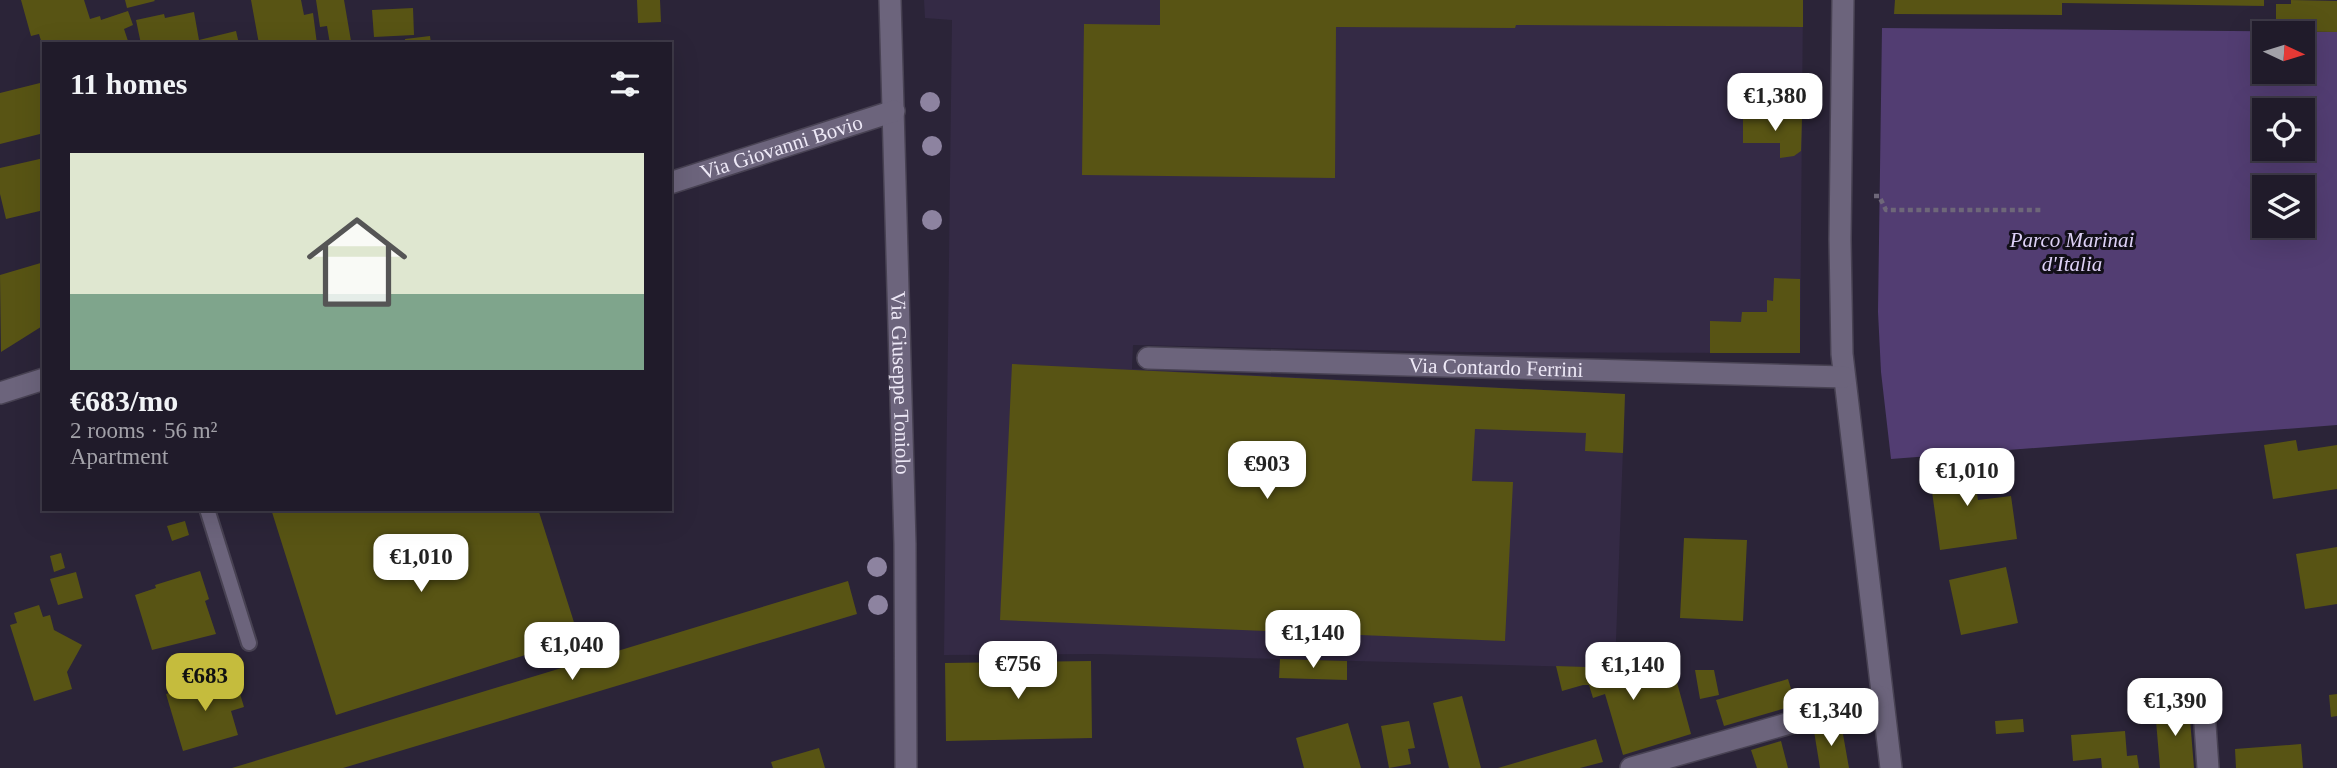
<!DOCTYPE html>
<html lang="en">
<head>
<meta charset="utf-8">
<style>
  :root { --surface:#201b2a; --page:#282432; --text:#f1f3f6; --muted:#a2a1a8; --line:#3d3947; --accent:#c5bc3d }
  body { margin:0; font-family:"Times New Roman",serif; background:var(--page); color:var(--text); height:100vh; display:flex; flex-direction:column; font-size:26px; white-space:nowrap }
  * { box-sizing:border-box; margin:0 }
  p { font-size:23px; color:var(--muted) }
  .icon { flex:none; width:38px; height:38px; fill:none; stroke:currentColor; stroke-width:2; stroke-linecap:round; stroke-linejoin:round }
  .map { position:relative; flex:1; overflow:hidden }
  .side { position:absolute; left:42px; top:42px; width:630px; height:469px; display:flex; flex-direction:column; background:var(--surface); border-radius:0px; box-shadow:0 7px 28px #0002,0 0 0 2px var(--line) }
  .side>* { flex:none }
  .needle { width:46px; rotate:94deg }
  .buttons { position:absolute; left:2252px; top:21px; display:grid; gap:14px }
  .buttons a { display:grid; place-items:center; width:63px; height:63px; border-radius:0px; background:var(--surface); box-shadow:0 7px 28px #0002,0 0 0 2px var(--line); font-size:35px }
  .price { position:absolute; translate:-50% -60px; padding:0 16px; border-radius:14px; background:#fff; color:#222; font-size:23px; line-height:46px; filter:drop-shadow(0 2px 4px #0008) }
  .price::after { content:''; position:absolute; left:50%; top:42px; width:21px; height:16px; margin-left:-10px; background:inherit; clip-path:polygon(0 0,100% 0,50% 100%) }
  .price.active { background:var(--accent); color:#111 }
  ul { padding:0; list-style:none }
  li { display:grid; align-content:center; gap:14px; height:371px; padding:0 28px }
  li span { display:grid; place-items:center; height:217px; border-radius:0px; color:#555 }
  li>.icon { margin-inline-start:auto }
  span .icon { width:126px; height:126px; fill:#fffc; stroke-width:1 }
  li b { font-size:30px }
  h2 { display:flex; justify-content:space-between; align-items:center; height:84px; padding:0 28px; font-size:30px }
  .map>svg:first-child { display:block }
  .built { fill:#342a45 }
  .green { fill:#523d72; fill-rule:evenodd }
  .building { fill:#585414 }
  .lines { fill:none; stroke-linecap:round; stroke-linejoin:round }
  .service-casing { stroke:#484253; stroke-width:18 }
  .minor-casing { stroke:#484253; stroke-width:24 }
  .path { stroke:#6e6779; stroke-width:4.5; stroke-dasharray:5 3.5; stroke-linecap:butt }
  .service { stroke:#6c647c; stroke-width:14 }
  .minor { stroke:#6c647c; stroke-width:21 }
  .tree { fill:#8d83a0 }
  .labels { text-anchor:middle; dominant-baseline:central; stroke-width:6; stroke-linejoin:round; paint-order:stroke }
  .street-label { font-size:21px; fill:#eee9f7; stroke:#120f18 }
  .park-label { font-size:21px; font-style:italic; fill:#ddd1f6; stroke:#120f18 }
</style>
</head>
<body>
<div class="map">
<svg width="2337" height="768" viewBox="0 0 2337 768">
  <rect width="100%" height="100%" fill="#2b2438"/>
  <path class="built" d="M924,0H1803L1800,353L1466,352L1133,345L1132,369L1625,394L1615,668L1098,654L944,655L952,20L925,18Z"/>
  <path class="green" d="M1882,28L2337,32V425L1891,459L1881,372L1878,312ZM2264,33H2303V72H2264ZM2264,110H2303V149H2264ZM2264,187H2303V226H2264Z"/>
  <path class="building" d="M21,0H84L90,19L100,16L101,20L128,11L133,25L124,29L128,41L119,44H42L39,34L31,36Z
    M125,0H154L155,1L127,8Z
    M251,0H301L304,15L313,13L317,44H259Z
    M316,0H344L351,41L330,44L327,26L320,27Z
    M637,0H660L661,22L638,23Z
    M1160,0H1803V27L1516,25L1515,28L1336,27L1335,178L1082,175L1084,24L1160,25Z
    M1895,0H2264V6L2062,3V15L1894,14Z
    M2291,0L2337,1V32L2276,31V4H2291Z
    M413,8L414,35L374,37L372,10Z
    M194,12L199,40L236,31L239,44H193L192,41L181,44H141L136,20L164,14L165,18Z
    M430,36L431,44H405V39Z
    M44,82V133L0,144V93Z
    M1743,118H1802L1801,151L1794,156L1780,158V143H1743Z
    M44,158V210L6,219L0,194V168Z
    M44,262V325L1,352L0,275Z
    M1774,278L1800,279V353H1710V321L1741,322L1742,312H1767V300L1773,301Z
    M1012,364L1625,394L1623,453L1585,451L1586,433L1475,429L1472,481L1513,482L1505,641L1000,620Z
    M2296,440L2298,451L2337,445V489L2273,499L2264,445Z
    M1971,456L1978,500L2011,496L2017,539L1940,550L1928,462Z
    M271,509H538L579,638L336,715Z
    M185,521L189,535L172,541L167,526Z
    M1684,538L1747,540L1743,621L1680,618Z
    M2337,547V604L2305,609L2296,554Z
    M61,553L65,568L54,572L50,556Z
    M2006,567L2018,623L1961,635L1949,580Z
    M200,571L209,599L205,601L216,634L152,650L135,595L156,588L155,585Z
    M76,572L83,598L58,605L50,579Z
    M848,581L857,614L343,768H232Z
    M39,605L43,617L50,615L54,630L82,645L67,672L72,689L34,701L10,625L17,623L14,613Z
    M1616,649L1633,650L1632,668L1638,686L1675,675L1691,734L1623,755L1605,694L1593,698L1589,685H1583L1562,691L1556,666L1615,668Z
    M1280,659L1347,661V680L1279,678Z
    M1091,661L1092,738L946,741L945,663Z
    M1695,670H1714L1719,695L1700,699Z
    M235,677L244,707L231,711L238,735L183,751L166,694L197,685L198,688Z
    M1788,679L1796,705L1724,726L1716,700Z
    M2337,694V716L2331,717L2329,695Z
    M1462,696L1481,768H1449L1433,703Z
    M2189,707L2194,768H2160L2155,709Z
    M2023,719L2024,732L1996,734L1995,721Z
    M1409,721L1415,748L1408,749L1411,764L1389,768L1381,726Z
    M1348,723L1361,768H1304L1296,738Z
    M1841,723L1849,768H1820L1814,731Z
    M2125,731L2127,756L2137,755L2139,768H2102L2101,758L2073,761L2071,735Z
    M1596,739L1603,762L1580,768H1498Z
    M1781,741L1788,768H1757L1751,750Z
    M2301,744L2303,768H2236L2235,749Z
    M819,748L825,768H773L771,762Z"/>
  <g class="lines">
    <defs>
      <path id="service" d="M207,509L249,643"/>
      <g id="minor">
        <path id="s1" d="M890,0L905,544L906,768"/>
        <path d="M1843,0L1840,239L1842,354L1891,768"/>
        <path id="s2" d="M670,183L894,111"/>
        <path id="s3" d="M1148,358L1844,377"/>
        <path d="M0,393L44,379"/>
        <path d="M2204,710L2208,768"/>
        <path d="M1631,768L1882,697"/>
      </g>
    </defs>
    <use href="#service" class="service-casing"/>
    <use href="#minor" class="minor-casing"/>
    <path class="path" d="M1874,196H1879L1886,210H2042"/>
    <use href="#service" class="service"/>
    <use href="#minor" class="minor"/>
  </g>
  <g class="tree">
    <circle cx="930" cy="102" r="10"/>
    <circle cx="932" cy="146" r="10"/>
    <circle cx="932" cy="220" r="10"/>
    <circle cx="877" cy="567" r="10"/>
    <circle cx="878" cy="605" r="10"/>
  </g>
  <g class="labels">
    <g class="street-label">
      <text stroke="none"><textPath href="#s2" startOffset="117">Via Giovanni Bovio</textPath></text>
      <text stroke="none"><textPath href="#s3" startOffset="348">Via Contardo Ferrini</textPath></text>
      <text stroke="none"><textPath href="#s1" startOffset="383">Via Giuseppe Toniolo</textPath></text>
    </g>
    <g class="park-label">
      <text x="2072" y="240">Parco Marinai<tspan x="2072" dy="24">d'Italia</tspan></text>
    </g>
  </g>
</svg>
<div class="buttons">
<a><svg class="needle" viewBox="-14 -14 28 28"><path d="M0-13l5 13h-10z" fill="#e53935"/><path d="M0 13l5-13h-10z" fill="#a2a1a8"/></svg></a>
<a><svg class="icon" aria-label="locate" viewBox="0 0 24 24"><circle cx="12" cy="12" r="6"/><path d="M12 2v4M12 18v4M2 12h4M18 12h4"/></svg></a>
<a><svg class="icon" aria-label="layers" viewBox="0 0 24 24"><path d="M12 4l9 5-9 5-9-5zM3 14l9 5 9-5"/></svg></a>
</div>
<b class="price" style="left:1775px;top:133px">€1,380</b>
<b class="price" style="left:1267px;top:501px">€903</b>
<b class="price" style="left:1967px;top:508px">€1,010</b>
<b class="price" style="left:421px;top:594px">€1,010</b>
<b class="price" style="left:1313px;top:670px">€1,140</b>
<b class="price" style="left:572px;top:682px">€1,040</b>
<b class="price" style="left:1018px;top:701px">€756</b>
<b class="price" style="left:1633px;top:702px">€1,140</b>
<b class="price active" style="left:205px;top:713px">€683</b>
<b class="price" style="left:2175px;top:738px">€1,390</b>
<b class="price" style="left:1831px;top:748px">€1,340</b>
<section class="side">
<h2>11 homes<svg class="icon" aria-label="filters" viewBox="0 0 24 24"><path d="M4 7h16M4 17h16"/><circle cx="9" cy="7" r="2"/><circle cx="15" cy="17" r="2"/></svg></h2>
<ul>
<li><span style="background:linear-gradient(#dfe7d0 65%,#7fa58c 0)"><svg class="icon" aria-label="home" viewBox="0 0 24 24"><path d="M3 11l9-7 9 7M6 9v11h12V9"/></svg></span><div><b>€683/mo</b><p>2 rooms · 56 m²</p><p>Apartment</p></div></li>
</ul>
</section>
</div>
</body>
</html>
